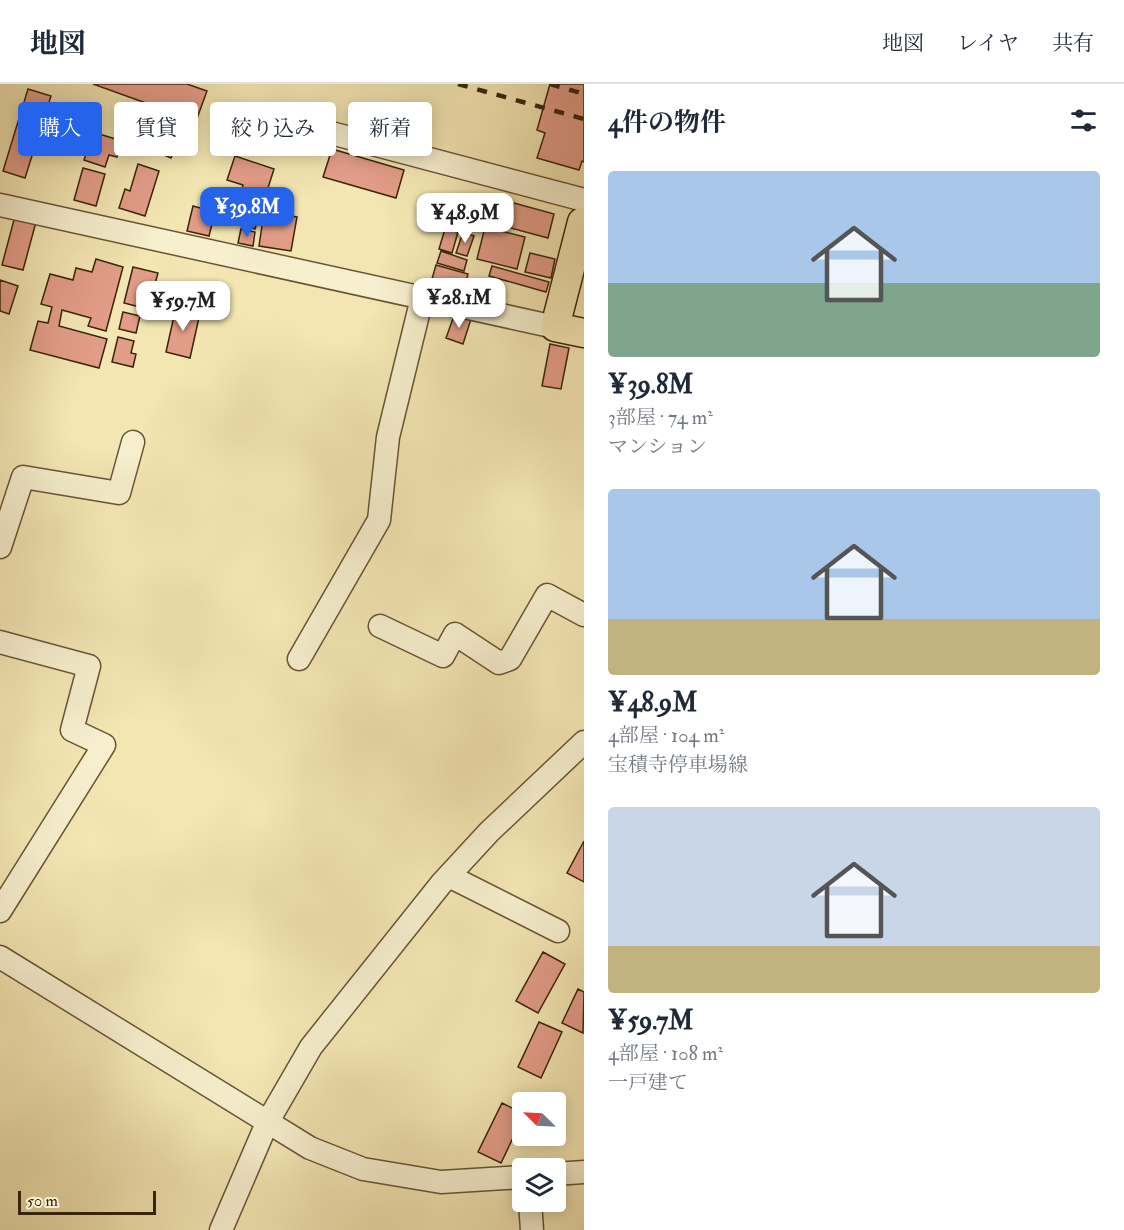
<!DOCTYPE html>
<html lang="ja">
<head>
<meta charset="utf-8">
<style>
  :root { --surface:#fff; --page:#f2f2f3; --text:#1f2937; --muted:#747a83; --line:#e0e1e3; --accent:#2563eb }
  body { margin:0; font-family:"IM FELL Double Pica","Noto Serif JP",serif; background:var(--page); color:var(--text); height:100vh; display:flex; flex-direction:column; font-size:22px; white-space:nowrap }
  * { box-sizing:border-box; margin:0 }
  p { font-size:20px; color:var(--muted) }
  .icon { flex:none; width:33px; height:33px; fill:none; stroke:currentColor; stroke-width:2; stroke-linecap:round; stroke-linejoin:round }
  .map { position:relative; flex:1; overflow:hidden }
  .sheet { display:flex; flex-direction:column; background:var(--surface); width:540px }
  .sheet>* { flex:none }
  .hud { position:absolute; left:18px; top:18px; width:476px; height:54px; display:flex; gap:12px }
  .needle { width:39px; rotate:294deg }
  .buttons { position:absolute; left:512px; top:1008px; display:grid; gap:12px }
  .buttons a { display:grid; place-items:center; width:54px; height:54px; border-radius:6px; background:var(--surface); box-shadow:0 3px 15px #0003; font-size:30px }
  .scale { position:absolute; left:18px; bottom:15px; width:138px; box-sizing:border-box; padding-left:6px; border:3px solid #3a240a; border-top:0; font-size:16px; line-height:21px; white-space:nowrap; color:#3a240a; -webkit-text-stroke:4px #f7efce; paint-order:stroke }
  .price { position:absolute; translate:-50% -51px; padding:0 14px; border-radius:12px; background:#fff; color:#222; font-size:20px; line-height:39px; filter:drop-shadow(0 2px 3px #0008) }
  .price::after { content:''; position:absolute; left:50%; top:36px; width:18px; height:14px; margin-left:-9px; background:inherit; clip-path:polygon(0 0,100% 0,50% 100%) }
  .price.current { background:var(--accent); color:#fff }
  ul { padding:0; list-style:none }
  li { display:grid; align-content:center; gap:12px; height:318px; padding:0 24px }
  li span { display:grid; place-items:center; height:186px; border-radius:6px; color:#555 }
  li>.icon { margin-inline-start:auto }
  span .icon { width:108px; height:108px; fill:#fffc; stroke-width:1 }
  li b { font-size:26px }
  h2 { display:flex; justify-content:space-between; align-items:center; height:72px; padding:0 24px; font-size:26px }
  .tag { padding:0 21px; border-radius:6px; background:var(--surface); box-shadow:0 3px 15px #0003; font-size:21px; line-height:54px }
  .tag.current { background:var(--accent); color:#fff }
  header { display:flex; align-items:center; gap:36px; box-sizing:border-box; height:84px; padding:0 30px; background:var(--surface); border-bottom:2px solid var(--line) }
  header strong { font-size:28px }
  nav { display:flex; gap:33px; margin-inline-start:auto; font-size:21px }
  main { display:flex; flex:1; min-height:0 }
  .map>svg:first-child { display:block }
  .building { fill:#e29d88; stroke:#3a240a; stroke-width:1.5 }
  .lines { fill:none; stroke-linecap:round; stroke-linejoin:round }
  .minor-casing { stroke:#685434; stroke-width:25 }
  .major-casing { stroke:#3a240a; stroke-width:31 }
  .minor { stroke:#f7efce; stroke-width:22 }
  .major { stroke:#f3e6b3; stroke-width:28 }
  .rail { stroke:#3a240a; stroke-width:4.5; stroke-dasharray:10 10; stroke-linecap:butt }
</style>
</head>
<body>
<header>
<strong>地図</strong>
<nav><a>地図</a><a>レイヤ</a><a>共有</a></nav>
</header>
<main>
<div class="map">
<svg width="584" height="1146" viewBox="0 0 584 1146">
  <rect width="100%" height="100%" fill="#f3e6b3"/>
  <filter id="stains"><feTurbulence type="fractalNoise" baseFrequency=".00333" numOctaves="4"/><feColorMatrix values="0 0 0 0 .2 0 0 0 0 .09 0 0 0 0 .02 0 0 0 .5 -.17"/></filter>
  <radialGradient id="worn" r=".72"><stop offset=".6" stop-color="#630" stop-opacity="0"/><stop offset="1" stop-color="#630" stop-opacity=".3"/></radialGradient>
  <path class="building" d="M93,0H187L207,7L196,37Z
    M550,0H584V78L582,77L579,86L537,74L545,49L537,46Z
    M28,5L51,12L25,94L3,87Z
    M146,30L183,44L171,74L150,65L154,56L138,50Z
    M93,48L122,57L117,73L109,71L105,83L84,76Z
    M332,65L404,86L396,114L323,93Z
    M235,72L274,85L255,145L232,137L243,101L227,96Z
    M138,80L159,87L145,132L119,124L125,105L130,107Z
    M83,84L105,90L96,122L74,116Z
    M514,119L554,130L548,154L507,143Z
    M193,122L215,128L209,152L187,147Z
    M264,128L297,133L291,167L259,162Z
    M15,132L36,138L23,186L2,181Z
    M485,143L525,153L517,185L477,175Z
    M241,145L255,148L253,162L238,159Z
    M445,145L458,148L452,169L439,165Z
    M463,148L474,152L467,172L456,169Z
    M441,167L467,176L464,187L437,179Z
    M530,169L555,175L551,194L525,188Z
    M96,175L123,183L106,247L88,242L91,234L62,226L59,242L107,255L99,284L30,266L38,237L48,239L52,223L41,220L50,190L73,196L76,184L92,188Z
    M436,181L468,190L462,212L430,202Z
    M492,182L549,198L546,208L489,192Z
    M133,183L158,189L148,225L124,219Z
    M0,196L18,202L9,230L0,227Z
    M176,223L200,229L190,274L166,268Z
    M123,228L140,232L136,249L119,245Z
    M455,229L471,235L463,260L446,254Z
    M118,253L134,257L131,269L136,270L133,283L112,278Z
    M550,260L569,264L561,305L542,302Z
    M584,757V798L567,789Z
    M543,868L565,880L538,929L516,917Z
    M578,905L584,908L583,949L562,939Z
    M539,938L562,948L541,994L518,983Z
    M502,1019L522,1029V1035L501,1079L478,1068Z"/>
  <g class="lines">
    <defs>
      <path id="minor" d="M316,45L584,116
        M0,121L555,243
        M0,463L23,393L119,409L133,358
        M380,542L443,572L455,550L499,579L510,575L547,511L584,531
        M0,558L89,582L72,646L104,661L0,827
        M299,575L379,436L388,353L422,214
        M449,792L558,847
        M0,873L310,1064L363,1085L441,1098L522,1093
        M555,1090L584,1088
        M530,1118L532,1146
        M221,1146L267,1039L311,963L441,800L489,748L584,658"/>
      <path id="major" d="M582,138L555,243L584,249"/>
    </defs>
    <use href="#minor" class="minor-casing"/>
    <use href="#major" class="major-casing"/>
    <use href="#minor" class="minor"/>
    <use href="#major" class="major"/>
    <path class="rail" d="M458,0L584,35
      M550,0L584,10"/>
  </g>
  <rect width="100%" height="100%" filter="url(#stains)"/>
  <rect width="100%" height="100%" fill="url(#worn)"/>
</svg>
<div class="buttons">
<a><svg class="needle" viewBox="-14 -14 28 28"><path d="M0-13l5 13h-10z" fill="#e53935"/><path d="M0 13l5-13h-10z" fill="#747a83"/></svg></a>
<a><svg class="icon" aria-label="layers" viewBox="0 0 24 24"><path d="M12 4l9 5-9 5-9-5zM3 14l9 5 9-5"/></svg></a>
</div>
<div class="scale">50 m</div>
<b class="price current" style="left:247px;top:154px">¥39.8M</b>
<b class="price" style="left:465px;top:160px">¥48.9M</b>
<b class="price" style="left:459px;top:245px">¥28.1M</b>
<b class="price" style="left:183px;top:248px">¥59.7M</b>
<div class="hud">
<a class="tag current">購入</a>
<a class="tag">賃貸</a>
<a class="tag">絞り込み</a>
<a class="tag">新着</a>
</div>
</div>
<section class="sheet">
<h2>4件の物件<svg class="icon" aria-label="filters" viewBox="0 0 24 24"><path d="M4 7h16M4 17h16"/><circle cx="9" cy="7" r="2"/><circle cx="15" cy="17" r="2"/></svg></h2>
<ul>
<li><span style="background:linear-gradient(#a9c7e8 60%,#7fa58c 0)"><svg class="icon" aria-label="home" viewBox="0 0 24 24"><path d="M3 11l9-7 9 7M6 9v11h12V9"/></svg></span><div><b>¥39.8M</b><p>3部屋 · 74 m²</p><p>マンション</p></div></li>
<li><span style="background:linear-gradient(#a9c7e8 70%,#c2b280 0)"><svg class="icon" aria-label="home" viewBox="0 0 24 24"><path d="M3 11l9-7 9 7M6 9v11h12V9"/></svg></span><div><b>¥48.9M</b><p>4部屋 · 104 m²</p><p>宝積寺停車場線</p></div></li>
<li><span style="background:linear-gradient(#c9d6e8 75%,#c2b280 0)"><svg class="icon" aria-label="home" viewBox="0 0 24 24"><path d="M3 11l9-7 9 7M6 9v11h12V9"/></svg></span><div><b>¥59.7M</b><p>4部屋 · 108 m²</p><p>一戸建て</p></div></li>
</ul>
</section>
</main>
</body>
</html>
